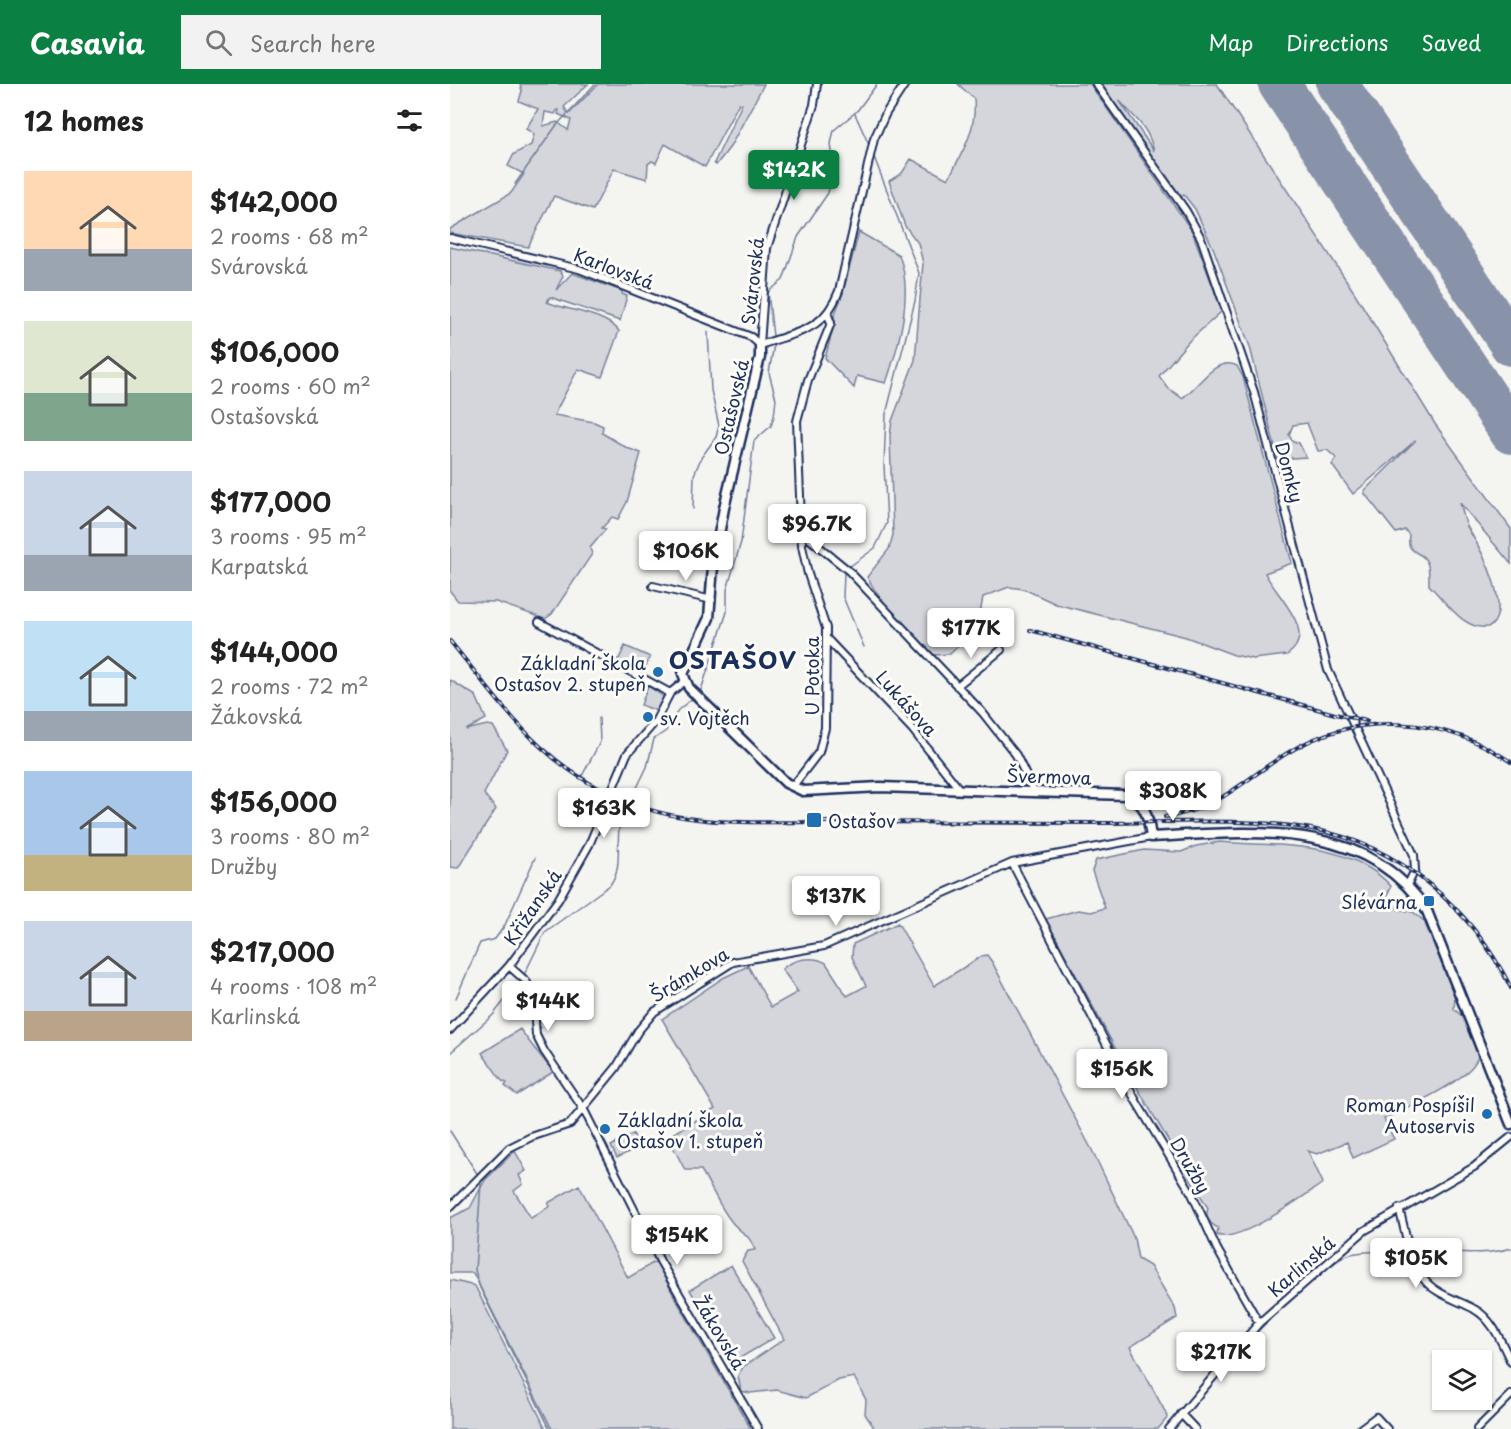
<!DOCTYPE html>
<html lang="en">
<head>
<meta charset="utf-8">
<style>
  :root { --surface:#fff; --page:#f2f2f2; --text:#222; --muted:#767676; --accent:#0b8043 }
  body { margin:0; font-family:"Playpen Sans",sans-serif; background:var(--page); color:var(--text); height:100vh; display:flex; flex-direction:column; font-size:22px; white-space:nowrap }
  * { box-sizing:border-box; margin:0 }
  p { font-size:20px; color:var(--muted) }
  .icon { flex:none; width:33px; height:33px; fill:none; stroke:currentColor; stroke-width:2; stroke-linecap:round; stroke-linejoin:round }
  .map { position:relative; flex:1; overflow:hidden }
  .panel { display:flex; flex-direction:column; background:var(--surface); width:450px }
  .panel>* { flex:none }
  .buttons { position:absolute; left:982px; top:1266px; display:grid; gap:12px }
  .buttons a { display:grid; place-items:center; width:60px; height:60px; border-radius:0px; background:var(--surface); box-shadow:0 2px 4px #0004; font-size:30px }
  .price { position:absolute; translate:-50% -51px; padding:0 14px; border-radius:6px; background:#fff; color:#222; font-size:20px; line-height:39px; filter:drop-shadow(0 2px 3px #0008) }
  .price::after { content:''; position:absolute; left:50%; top:36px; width:18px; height:14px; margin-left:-9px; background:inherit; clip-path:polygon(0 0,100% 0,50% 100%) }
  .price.selected { background:var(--accent); color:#fff }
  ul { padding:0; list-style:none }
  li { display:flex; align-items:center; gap:18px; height:150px; padding:0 24px }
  li span { display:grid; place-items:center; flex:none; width:168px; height:120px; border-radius:0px; color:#555 }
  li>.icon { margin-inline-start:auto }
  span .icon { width:72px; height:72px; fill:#fffc; stroke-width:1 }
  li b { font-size:26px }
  h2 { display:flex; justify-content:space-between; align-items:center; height:72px; padding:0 24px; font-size:26px }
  header { display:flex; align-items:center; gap:36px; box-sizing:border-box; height:84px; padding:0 30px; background:var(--accent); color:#fff }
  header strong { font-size:28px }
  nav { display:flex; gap:33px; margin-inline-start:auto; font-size:21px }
  .search { width:420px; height:54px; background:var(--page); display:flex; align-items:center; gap:15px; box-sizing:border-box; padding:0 21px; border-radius:0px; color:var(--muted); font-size:22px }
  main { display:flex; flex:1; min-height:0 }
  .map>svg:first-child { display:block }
  .green { fill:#d4d6db; stroke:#78829c; stroke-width:1.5; fill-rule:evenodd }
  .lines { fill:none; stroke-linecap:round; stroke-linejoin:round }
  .stream { stroke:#717c98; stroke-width:1.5 }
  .runway { stroke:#8892a8; stroke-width:42 }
  .street-casing { stroke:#1b2f5e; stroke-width:10 }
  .secondary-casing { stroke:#1b2f5e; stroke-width:13 }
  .street { stroke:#fdfcf7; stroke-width:6 }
  .secondary { stroke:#fdfcf7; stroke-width:8 }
  .rail-casing { stroke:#1b2f5e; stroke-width:4 }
  .rail { stroke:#fdfcf7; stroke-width:1.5; stroke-dasharray:4.5; stroke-linecap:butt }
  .poi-dot { fill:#1f6fb2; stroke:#fdfcf7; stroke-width:2 }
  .labels { text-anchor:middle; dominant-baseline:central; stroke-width:6; stroke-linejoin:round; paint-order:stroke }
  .street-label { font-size:18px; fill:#1b2f5e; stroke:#fdfcf7 }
  .poi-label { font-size:18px; fill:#1b2f5e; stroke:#fdfcf7; text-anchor:end }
  .district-label { font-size:24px; font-weight:bold; letter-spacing:1.5px; fill:#1b2f5e; stroke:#fdfcf7 }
</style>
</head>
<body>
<header>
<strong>Casavia</strong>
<div class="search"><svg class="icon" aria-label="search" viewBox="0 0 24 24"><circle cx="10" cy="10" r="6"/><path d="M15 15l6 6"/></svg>Search here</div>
<nav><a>Map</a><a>Directions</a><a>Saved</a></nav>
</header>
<main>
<section class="panel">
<h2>12 homes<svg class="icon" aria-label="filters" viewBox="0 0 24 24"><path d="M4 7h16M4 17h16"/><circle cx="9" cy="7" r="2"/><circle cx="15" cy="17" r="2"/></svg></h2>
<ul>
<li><span style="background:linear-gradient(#ffd9b3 65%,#9aa5b1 0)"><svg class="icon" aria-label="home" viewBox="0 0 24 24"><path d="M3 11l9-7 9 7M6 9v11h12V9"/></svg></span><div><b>$142,000</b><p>2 rooms · 68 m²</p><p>Svárovská</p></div></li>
<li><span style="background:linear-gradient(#dfe7d0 60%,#7fa58c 0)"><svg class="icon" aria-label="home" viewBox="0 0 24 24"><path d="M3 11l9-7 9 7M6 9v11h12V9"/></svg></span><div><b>$106,000</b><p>2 rooms · 60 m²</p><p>Ostašovská</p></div></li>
<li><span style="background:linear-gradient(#c9d6e8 70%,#9aa5b1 0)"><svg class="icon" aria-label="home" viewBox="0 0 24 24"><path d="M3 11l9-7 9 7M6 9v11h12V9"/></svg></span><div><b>$177,000</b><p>3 rooms · 95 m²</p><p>Karpatská</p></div></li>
<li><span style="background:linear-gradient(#bfe0f5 75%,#9aa5b1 0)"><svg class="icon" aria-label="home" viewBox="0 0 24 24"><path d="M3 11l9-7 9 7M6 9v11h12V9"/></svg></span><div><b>$144,000</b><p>2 rooms · 72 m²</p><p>Žákovská</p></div></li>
<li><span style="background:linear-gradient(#a9c7e8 70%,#c2b280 0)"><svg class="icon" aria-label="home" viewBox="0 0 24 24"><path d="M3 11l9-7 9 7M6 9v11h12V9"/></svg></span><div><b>$156,000</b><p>3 rooms · 80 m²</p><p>Družby</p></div></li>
<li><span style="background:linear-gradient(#c9d6e8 75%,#b9a48a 0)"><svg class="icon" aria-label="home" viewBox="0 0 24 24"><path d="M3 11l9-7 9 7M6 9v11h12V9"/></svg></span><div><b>$217,000</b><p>4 rooms · 108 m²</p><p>Karlinská</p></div></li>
</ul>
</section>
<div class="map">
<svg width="1061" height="1345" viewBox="0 0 1061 1345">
  <rect width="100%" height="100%" fill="#f4f4f1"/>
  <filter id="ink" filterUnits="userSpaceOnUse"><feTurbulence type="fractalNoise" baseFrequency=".0167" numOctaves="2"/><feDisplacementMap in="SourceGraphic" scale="12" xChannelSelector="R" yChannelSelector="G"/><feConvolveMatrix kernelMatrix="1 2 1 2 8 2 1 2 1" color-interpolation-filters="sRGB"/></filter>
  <g filter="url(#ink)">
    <path class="green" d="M70,0H138L114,23L119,30L148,0H314L280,63L266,81L264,79L292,20L289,19L255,83L215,60L206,79L202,77L198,80L197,95L164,85L143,126L104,112L78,163L0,149V145L61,109L74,90L58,82L64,70L81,61L84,50L76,45L88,25L69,17L72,7ZM107,26H109L108,30L121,36L118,46L107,38L93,42L95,28L105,30Z
      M508,0H640L742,147L772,227L739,257L709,292L718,304L732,314C748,305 764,271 787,282L793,293L842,479L815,489C826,512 870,549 837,571L803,575L784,571L736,553L606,520L574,505L559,503L533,513L528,542L500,570L484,571C459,552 432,520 417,493L439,465L443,451L440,352L442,337L465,276L473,179L468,159L455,142L439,97L452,89L461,75L498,95C512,69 527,46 524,15Z
      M650,0H767L904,208L985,340L1061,445V480L1010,419C1013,428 1014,438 1019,446C1034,470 1061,524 1041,542C1016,550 995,517 979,501C979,495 979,487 978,481C973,464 956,474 959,451L955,446L946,449L915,410V406L966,356L903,410L882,381L886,374L877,366L868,367L857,339L843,341L839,351L843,358L849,359L856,373L828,375L800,263L764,166L745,125L734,111L731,113ZM669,16C686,36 697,41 704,67Z
      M409,148L449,171C464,210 449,261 436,299L407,292L404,304L375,274L385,238L384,232L392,212Z
      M0,163L110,187L113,192L106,206L122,189L172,207V210L177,212L170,237L100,213L97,218C118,227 154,229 169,247L152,293L128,285L104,331L144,338L153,342L152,349L177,364L191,369L177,418L168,435L162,433L152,444L156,445L140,464L142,470L102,530L95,535L46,518L8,517L0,507Z
      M175,562L200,573L193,589L168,577Z
      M0,596L26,612L36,635L16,646L37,641L43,642L57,666L34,710L46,725L8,784L0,783Z
      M198,602L214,613L207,627L191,621Z
      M770,758C827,763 897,755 941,802L937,812L948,825L963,828L974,837L1005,912L1004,925L1013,933L1028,971C1026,994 954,1025 934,1035L944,1055L903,1074L897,1058L867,1070L858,1067L873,1099C852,1113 789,1160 767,1151L768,1144C759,1139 755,1134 758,1124L752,1114L678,988L596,835L628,826L641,828L655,824L642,787L646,776L694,766L731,768L746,762Z
      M448,839L484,902L532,872L537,871L542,878L643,1068L684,1154L688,1175L700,1182L725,1224L727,1234L680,1263L718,1333L708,1345H425L415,1330L416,1316L404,1293L389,1296L356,1314L327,1306L300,1309L291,1307L288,1292L293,1283L334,1255L292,1177L298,1167L305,1166C301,1151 289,1148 281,1137C269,1122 261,1102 251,1086H235L218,1053L265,1025L212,935L273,894L298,882L321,923L348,908L332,885C343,875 363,871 376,879L397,912L416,902L402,873L403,860Z
      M70,945C81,961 92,973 103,988L67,1011L55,1002L57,999L52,997L32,969Z
      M183,1050L190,1062L167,1074L161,1062Z
      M65,1067L76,1087L69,1091L73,1100L64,1107L81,1134L100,1122L98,1119L129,1101L178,1194L206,1177L224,1212L301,1345H102L23,1189H0V1134L20,1124L35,1096Z
      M281,1181L324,1254L283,1278L240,1206Z
      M0,1196L25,1202L96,1345H0Z"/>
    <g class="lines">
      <path class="stream" d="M405,30L419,61
        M65,100L106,42L145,0
        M323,252L318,208L333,196L348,153L378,109L384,83L381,60L384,46L407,27L427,0
        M243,425L244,391L251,374L266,353L269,342L261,306L258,248
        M399,483L425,464L437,439L434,381L436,330L465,217L469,189L424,73
        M394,489L393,513L414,563
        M250,609L277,528V506L291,458L304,357L321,342L324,332L326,315L319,289L324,260
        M132,692L150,658L149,634
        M182,714L197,683L204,655L216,647L228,626L243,614
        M74,891L95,848L160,801C177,777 160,749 176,725
        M6,914L30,859L45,855L55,841L85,774
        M0,969L43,931L70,897
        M0,1047L28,1091
        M31,1099L25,1186L30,1204L100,1345
        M963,1167C996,1165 1029,1174 1061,1164
        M793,1263C808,1246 883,1173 901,1170C919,1166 939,1168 957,1167
        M739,1317L742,1313
        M715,1345L726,1332"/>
      <path class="runway" d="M829,0L1061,349
        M887,0L1061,261"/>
      <defs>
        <path id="street" d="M646,0L736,127L751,154L804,308L878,586L964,771L965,786L958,800
          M0,154L129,185L301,253L310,261
          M310,261C349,247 373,248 389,207L424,55L436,29L455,0
          M310,261L317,164L364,21L367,0
          M351,448L399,487L532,628L566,671L584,708
          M203,502L262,516
          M89,538L220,609
          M377,555L462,645L510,706
          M507,602L551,566
          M343,702L369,668L375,644L376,544L358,490L352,462L347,337L358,296L381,239L378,231
          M562,779L686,1017L742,1110L767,1165L809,1239
          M59,882L76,897L83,910L86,951L94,967L134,1026L210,1177L308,1345
          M0,946L59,882L108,816L139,761L177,670L205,638L220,609L235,597
          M0,1123L59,1064L81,1053L120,1040L166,984L188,947L204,928L283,878L374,862L562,779L701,753
          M949,1124C955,1145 959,1176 973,1194C984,1210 1008,1216 1024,1225C1043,1235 1052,1260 1061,1278
          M731,1330L745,1345
          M719,1345L809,1239L914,1147L1024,1083L1061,1053
          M910,1345L926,1333L937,1345
          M1027,1345L1061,1311"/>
        <path id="secondary" d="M310,261V273L274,424L263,482L259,534L233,590L239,604L336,699L353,707L430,703L676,711C696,718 698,733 701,753C798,748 916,733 977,827L1061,1040"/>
      </defs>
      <use href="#street" class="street-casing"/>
      <use href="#secondary" class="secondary-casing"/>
      <use href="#street" class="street"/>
      <use href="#secondary" class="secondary"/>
      <defs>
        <path id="rail" d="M580,546L885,630L917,637
          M0,557C57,627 93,684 180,719C240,743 307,738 370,738C462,738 554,738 646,739C717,739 792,733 862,745C950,761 1022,825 1061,904
          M715,733C770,726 795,694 839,668C908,626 996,633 1061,678"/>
      </defs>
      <use href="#rail" class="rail-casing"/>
      <use href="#rail" class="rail"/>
    </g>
  </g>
  <g class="poi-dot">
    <circle cx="208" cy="588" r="6"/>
    <circle cx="198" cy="633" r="6"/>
    <rect x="356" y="728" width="16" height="16" rx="3"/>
    <rect x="973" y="811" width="12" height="12" rx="3"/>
    <circle cx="1037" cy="1030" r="6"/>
    <circle cx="155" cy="1045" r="6"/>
  </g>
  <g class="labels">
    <g class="street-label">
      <text transform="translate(164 184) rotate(21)">Karlovská</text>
      <text transform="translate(302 197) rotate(-84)">Svárovská</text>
      <text transform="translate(281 323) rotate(-77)">Ostašovská</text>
      <text transform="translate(840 388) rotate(75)">Domky</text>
      <text transform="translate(361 592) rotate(-90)">U Potoka</text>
      <text transform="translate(457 619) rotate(48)">Lukášova</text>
      <text transform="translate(599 692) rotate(2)">Švermova</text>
      <text transform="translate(82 823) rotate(-56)">Křižanská</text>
      <text transform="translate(239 890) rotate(-31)">Šrámkova</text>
      <text transform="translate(741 1081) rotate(60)">Družby</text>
      <text transform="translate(851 1182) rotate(-41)">Karlinská</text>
      <text transform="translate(270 1248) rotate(59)">Žákovská</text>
    </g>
    <g class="poi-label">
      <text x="196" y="578">Základní škola<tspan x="196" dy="21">Ostašov 2. stupeň</tspan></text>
      <text x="210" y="633" text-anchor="start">sv. Vojtěch</text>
      <text x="378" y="736" text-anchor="start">Ostašov</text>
      <text x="967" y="817">Slévárna</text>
      <text x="1025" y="1020">Roman Pospíšil<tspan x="1025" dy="21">Autoservis</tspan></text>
      <text x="167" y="1035" text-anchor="start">Základní škola<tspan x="167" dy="21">Ostašov 1. stupeň</tspan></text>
    </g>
    <g class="district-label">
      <text x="283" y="575">OSTAŠOV</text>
    </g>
  </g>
</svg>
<div class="buttons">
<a><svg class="icon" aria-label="layers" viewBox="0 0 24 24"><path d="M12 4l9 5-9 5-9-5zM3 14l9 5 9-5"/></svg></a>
</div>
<b class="price selected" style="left:344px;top:117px">$142K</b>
<b class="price" style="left:367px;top:471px">$96.7K</b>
<b class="price" style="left:236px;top:498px">$106K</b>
<b class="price" style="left:521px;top:575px">$177K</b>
<b class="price" style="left:723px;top:738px">$308K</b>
<b class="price" style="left:154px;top:755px">$163K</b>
<b class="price" style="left:386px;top:843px">$137K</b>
<b class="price" style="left:98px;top:948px">$144K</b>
<b class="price" style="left:672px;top:1016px">$156K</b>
<b class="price" style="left:227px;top:1182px">$154K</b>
<b class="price" style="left:966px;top:1205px">$105K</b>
<b class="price" style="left:771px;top:1299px">$217K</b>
</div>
</main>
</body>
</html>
